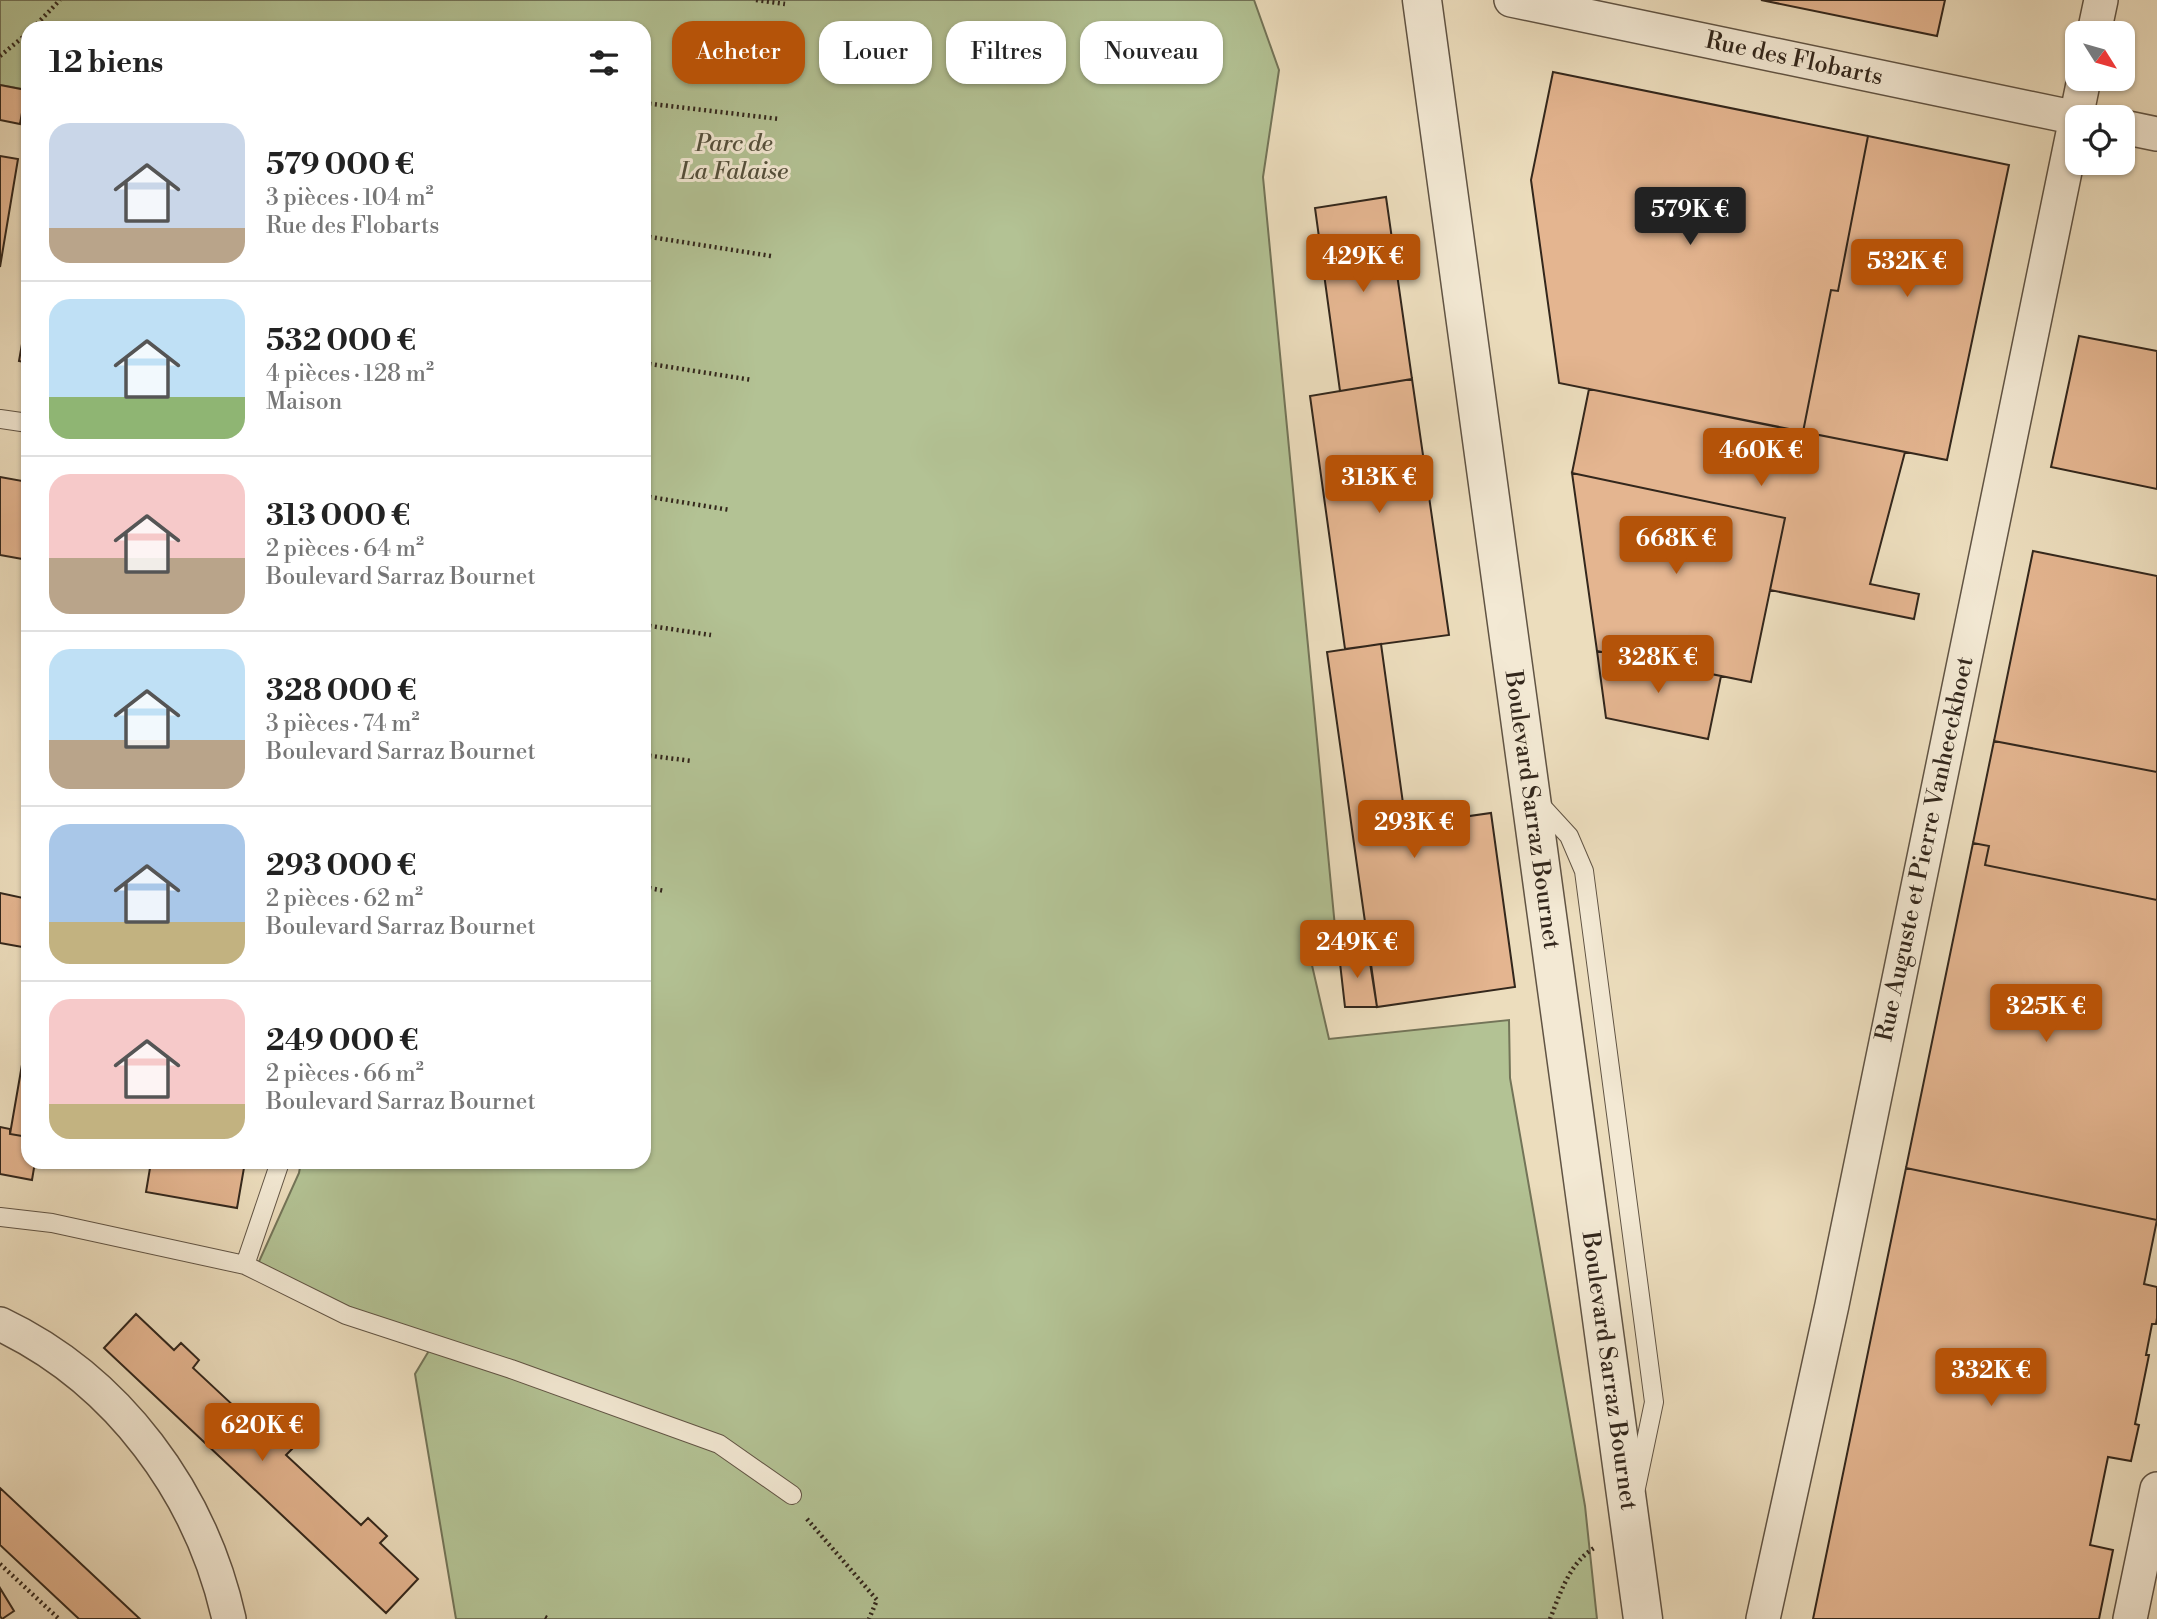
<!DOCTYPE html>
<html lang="fr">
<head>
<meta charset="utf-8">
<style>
  :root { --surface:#fff; --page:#f6f6f6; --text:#222; --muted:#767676; --line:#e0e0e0; --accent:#b45309 }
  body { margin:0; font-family:"Libre Bodoni",serif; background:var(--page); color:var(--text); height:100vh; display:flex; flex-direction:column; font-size:26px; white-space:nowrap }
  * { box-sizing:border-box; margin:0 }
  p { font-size:23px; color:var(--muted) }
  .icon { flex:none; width:38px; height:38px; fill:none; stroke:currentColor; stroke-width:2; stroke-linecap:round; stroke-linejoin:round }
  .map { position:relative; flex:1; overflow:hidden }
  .details { position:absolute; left:21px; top:21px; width:630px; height:1148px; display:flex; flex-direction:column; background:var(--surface); border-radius:21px; box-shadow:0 2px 5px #0004 }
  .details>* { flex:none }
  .banner { position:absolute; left:672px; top:21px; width:665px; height:63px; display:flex; gap:14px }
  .needle { width:46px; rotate:127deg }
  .buttons { position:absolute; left:2065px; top:21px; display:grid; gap:14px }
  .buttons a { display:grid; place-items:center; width:70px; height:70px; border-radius:14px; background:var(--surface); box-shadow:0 2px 5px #0004; font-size:35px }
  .price { position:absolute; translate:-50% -60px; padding:0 16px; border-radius:7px; background:var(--accent); color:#fff; font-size:23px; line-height:46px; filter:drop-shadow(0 2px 4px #0008) }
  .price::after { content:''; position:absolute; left:50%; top:42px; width:21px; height:16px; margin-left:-10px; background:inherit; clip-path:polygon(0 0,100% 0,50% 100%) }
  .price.on { background:#222; color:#fff }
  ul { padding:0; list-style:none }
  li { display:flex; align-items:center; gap:21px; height:175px; padding:0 28px }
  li+li { border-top:2px solid var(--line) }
  li span { display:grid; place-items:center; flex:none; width:196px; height:140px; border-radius:21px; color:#555 }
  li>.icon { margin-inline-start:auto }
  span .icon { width:84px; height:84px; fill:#fffc; stroke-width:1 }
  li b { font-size:30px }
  h2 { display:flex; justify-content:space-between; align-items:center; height:84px; padding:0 28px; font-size:30px }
  .chip { padding:0 24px; border-radius:21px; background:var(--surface); box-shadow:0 2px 5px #0004; font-size:24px; line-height:63px }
  .chip.on { background:var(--accent); color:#fff }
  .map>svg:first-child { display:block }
  .green { fill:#b3c294; stroke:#737458; stroke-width:2 }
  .building { fill:#e4b590; stroke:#33271c; stroke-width:2 }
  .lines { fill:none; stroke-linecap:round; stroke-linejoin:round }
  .service-casing { stroke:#615444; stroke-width:20 }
  .minor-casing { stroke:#615444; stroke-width:36 }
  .tertiary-casing { stroke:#615444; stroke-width:41 }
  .path { stroke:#33271c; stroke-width:4.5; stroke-dasharray:2 3.5; stroke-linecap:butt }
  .service { stroke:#f3e9d4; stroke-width:18 }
  .minor { stroke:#f3e9d4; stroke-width:33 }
  .tertiary { stroke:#f3e9d4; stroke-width:38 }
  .labels { text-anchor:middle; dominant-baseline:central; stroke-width:6; stroke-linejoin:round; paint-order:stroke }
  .street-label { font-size:24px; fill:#33271c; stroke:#f3e9d4 }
  .park-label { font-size:24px; font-style:italic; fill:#534e3a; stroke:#f3e9d4 }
</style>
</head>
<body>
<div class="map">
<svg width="2157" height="1619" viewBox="0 0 2157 1619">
  <rect width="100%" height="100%" fill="#ecddbd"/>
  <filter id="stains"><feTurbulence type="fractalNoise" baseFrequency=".00286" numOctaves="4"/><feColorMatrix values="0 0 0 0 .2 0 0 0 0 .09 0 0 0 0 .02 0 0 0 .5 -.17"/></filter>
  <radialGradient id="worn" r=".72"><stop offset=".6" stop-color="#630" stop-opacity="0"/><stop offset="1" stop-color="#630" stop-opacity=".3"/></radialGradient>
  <path class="green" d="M0,0H1254L1279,70L1263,177L1335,927L1305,935L1329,1039L1509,1020L1510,1078L1585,1506L1597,1619H456L415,1374L433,1344L257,1266L299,1173L301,1162H644V28H28V90L0,85Z"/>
  <path class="building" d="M1761,0H1945L1937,36Z
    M1553,72L1868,136L1838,291L1831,290L1803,432L1559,383L1531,180Z
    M0,85L26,90L20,124L0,120Z
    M1868,136L2009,165L1947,460L1803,432L1831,290L1838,291Z
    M0,156L18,159L0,267Z
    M1386,197L1412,379L1340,391L1315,208Z
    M28,310V363L19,361Z
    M2079,336L2157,351V489L2051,467Z
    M1412,379L1449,635L1345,649L1310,396Z
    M1589,389L1905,452L1870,584L1919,594L1914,619L1770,590L1785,518L1572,473Z
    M1572,473L1785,518L1751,682L1597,651Z
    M0,477L28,482V560L0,555Z
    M2033,551L2157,576V772L1994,741Z
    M1381,644L1406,825L1491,813L1515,987L1377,1007L1327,652Z
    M1597,651L1721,676L1708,739L1606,718Z
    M1994,741L2157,772V900L1985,865L1989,846L1973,843Z
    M1973,843L1989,846L1985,865L2157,900V1220L1906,1168Z
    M0,893L28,899V948L0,943Z
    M1368,950L1377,1007H1345L1339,954Z
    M28,1030V1137L10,1134Z
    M0,1127L10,1129V1134L28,1137V1162H35L32,1180L0,1174Z
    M151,1162H245L237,1208L146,1192Z
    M1906,1168L2157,1220L2144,1284L2157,1287V1318L2156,1324H2152L2146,1355H2149L2135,1424L2139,1425L2131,1461L2108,1457L2090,1545L2113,1550L2099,1619H1813Z
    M136,1314L174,1350L181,1343L199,1360L193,1368L267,1437L274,1430L293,1448L286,1455L361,1525L368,1518L387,1536L380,1543L418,1579L386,1613L104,1348Z
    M0,1488L140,1619H79L0,1545Z
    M0,1588L14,1611L2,1619L0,1616Z"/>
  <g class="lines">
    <defs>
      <path id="service" d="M0,419L28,423
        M1536,800L1569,836L1584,871L1654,1402L1636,1488
        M0,1217L52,1223L245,1265L346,1315L511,1369L719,1444L792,1495
        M245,1265L280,1162"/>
      <path id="minor" d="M1511,0L2077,118
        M2094,33L2101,0
        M2123,127L2157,134
        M0,1324C118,1380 201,1493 229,1619
        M1763,1619L1832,1305L2084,79
        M2130,1619L2157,1489"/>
      <path id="tertiary" d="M1422,0L1643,1619"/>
    </defs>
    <use href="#service" class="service-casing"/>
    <use href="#minor" class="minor-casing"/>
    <use href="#tertiary" class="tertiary-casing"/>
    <path class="path" d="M756,0L785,4
      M33,28L60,0
      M0,56L28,33
      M644,103L779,119
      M644,236L771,256
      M644,363L752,380
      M644,496L730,510
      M644,625L711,635
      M644,755L692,761
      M644,887L665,891
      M644,1019L649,1020
      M807,1519L877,1600L869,1619
      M0,1564L59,1619
      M545,1617L549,1619
      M1550,1619C1560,1594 1570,1561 1596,1547"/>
    <use href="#service" class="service"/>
    <use href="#minor" class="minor"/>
    <use href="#tertiary" class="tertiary"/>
  </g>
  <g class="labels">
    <g class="street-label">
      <text transform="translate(1794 59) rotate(12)">Rue des Flobarts</text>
      <text transform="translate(1532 810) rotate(82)">Boulevard Sarraz Bournet</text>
      <text transform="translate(1925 849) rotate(-78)">Rue Auguste et Pierre Vanheeckhoet</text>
      <text transform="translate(1609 1371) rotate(82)">Boulevard Sarraz Bournet</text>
    </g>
    <g class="park-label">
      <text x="734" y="144">Parc de<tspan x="734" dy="28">La Falaise</tspan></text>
    </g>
  </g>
  <rect width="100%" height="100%" filter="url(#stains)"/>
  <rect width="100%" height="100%" fill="url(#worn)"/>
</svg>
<div class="buttons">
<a><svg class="needle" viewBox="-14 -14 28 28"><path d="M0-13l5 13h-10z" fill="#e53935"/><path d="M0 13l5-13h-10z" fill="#767676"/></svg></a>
<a><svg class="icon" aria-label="locate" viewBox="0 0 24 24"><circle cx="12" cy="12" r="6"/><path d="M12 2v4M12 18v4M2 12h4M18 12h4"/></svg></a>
</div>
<b class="price on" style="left:1690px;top:247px">579K €</b>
<b class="price" style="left:1363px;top:294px">429K €</b>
<b class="price" style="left:1907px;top:299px">532K €</b>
<b class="price" style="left:1761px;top:488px">460K €</b>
<b class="price" style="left:1379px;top:515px">313K €</b>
<b class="price" style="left:1676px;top:576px">668K €</b>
<b class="price" style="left:1658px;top:695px">328K €</b>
<b class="price" style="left:1414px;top:860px">293K €</b>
<b class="price" style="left:1357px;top:980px">249K €</b>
<b class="price" style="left:2046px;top:1044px">325K €</b>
<b class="price" style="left:1991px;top:1408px">332K €</b>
<b class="price" style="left:262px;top:1463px">620K €</b>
<div class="banner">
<a class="chip on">Acheter</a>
<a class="chip">Louer</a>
<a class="chip">Filtres</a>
<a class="chip">Nouveau</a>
</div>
<section class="details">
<h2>12 biens<svg class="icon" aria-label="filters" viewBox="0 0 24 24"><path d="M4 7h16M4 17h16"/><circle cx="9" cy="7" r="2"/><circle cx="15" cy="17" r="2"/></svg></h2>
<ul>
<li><span style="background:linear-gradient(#c9d6e8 75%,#b9a48a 0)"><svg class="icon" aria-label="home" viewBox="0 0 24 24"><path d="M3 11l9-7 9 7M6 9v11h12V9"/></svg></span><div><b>579 000 €</b><p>3 pièces · 104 m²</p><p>Rue des Flobarts</p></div></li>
<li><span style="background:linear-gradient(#bfe0f5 70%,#8fb573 0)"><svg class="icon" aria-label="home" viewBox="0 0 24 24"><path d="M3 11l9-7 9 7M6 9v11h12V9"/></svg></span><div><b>532 000 €</b><p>4 pièces · 128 m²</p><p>Maison</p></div></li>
<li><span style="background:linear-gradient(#f6c9c9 60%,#b9a48a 0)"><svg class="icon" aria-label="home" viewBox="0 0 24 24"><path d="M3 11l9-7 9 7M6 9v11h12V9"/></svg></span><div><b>313 000 €</b><p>2 pièces · 64 m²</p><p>Boulevard Sarraz Bournet</p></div></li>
<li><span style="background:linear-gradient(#bfe0f5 65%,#b9a48a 0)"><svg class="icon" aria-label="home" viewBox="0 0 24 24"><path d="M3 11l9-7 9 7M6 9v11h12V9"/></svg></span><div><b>328 000 €</b><p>3 pièces · 74 m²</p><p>Boulevard Sarraz Bournet</p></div></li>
<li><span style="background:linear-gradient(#a9c7e8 70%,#c2b280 0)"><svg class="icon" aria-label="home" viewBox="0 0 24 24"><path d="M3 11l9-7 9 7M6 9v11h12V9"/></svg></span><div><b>293 000 €</b><p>2 pièces · 62 m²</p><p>Boulevard Sarraz Bournet</p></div></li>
<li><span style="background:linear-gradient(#f6c9c9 75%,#c2b280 0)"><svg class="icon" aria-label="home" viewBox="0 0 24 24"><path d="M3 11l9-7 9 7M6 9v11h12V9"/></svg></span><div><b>249 000 €</b><p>2 pièces · 66 m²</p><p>Boulevard Sarraz Bournet</p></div></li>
</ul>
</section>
</div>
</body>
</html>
